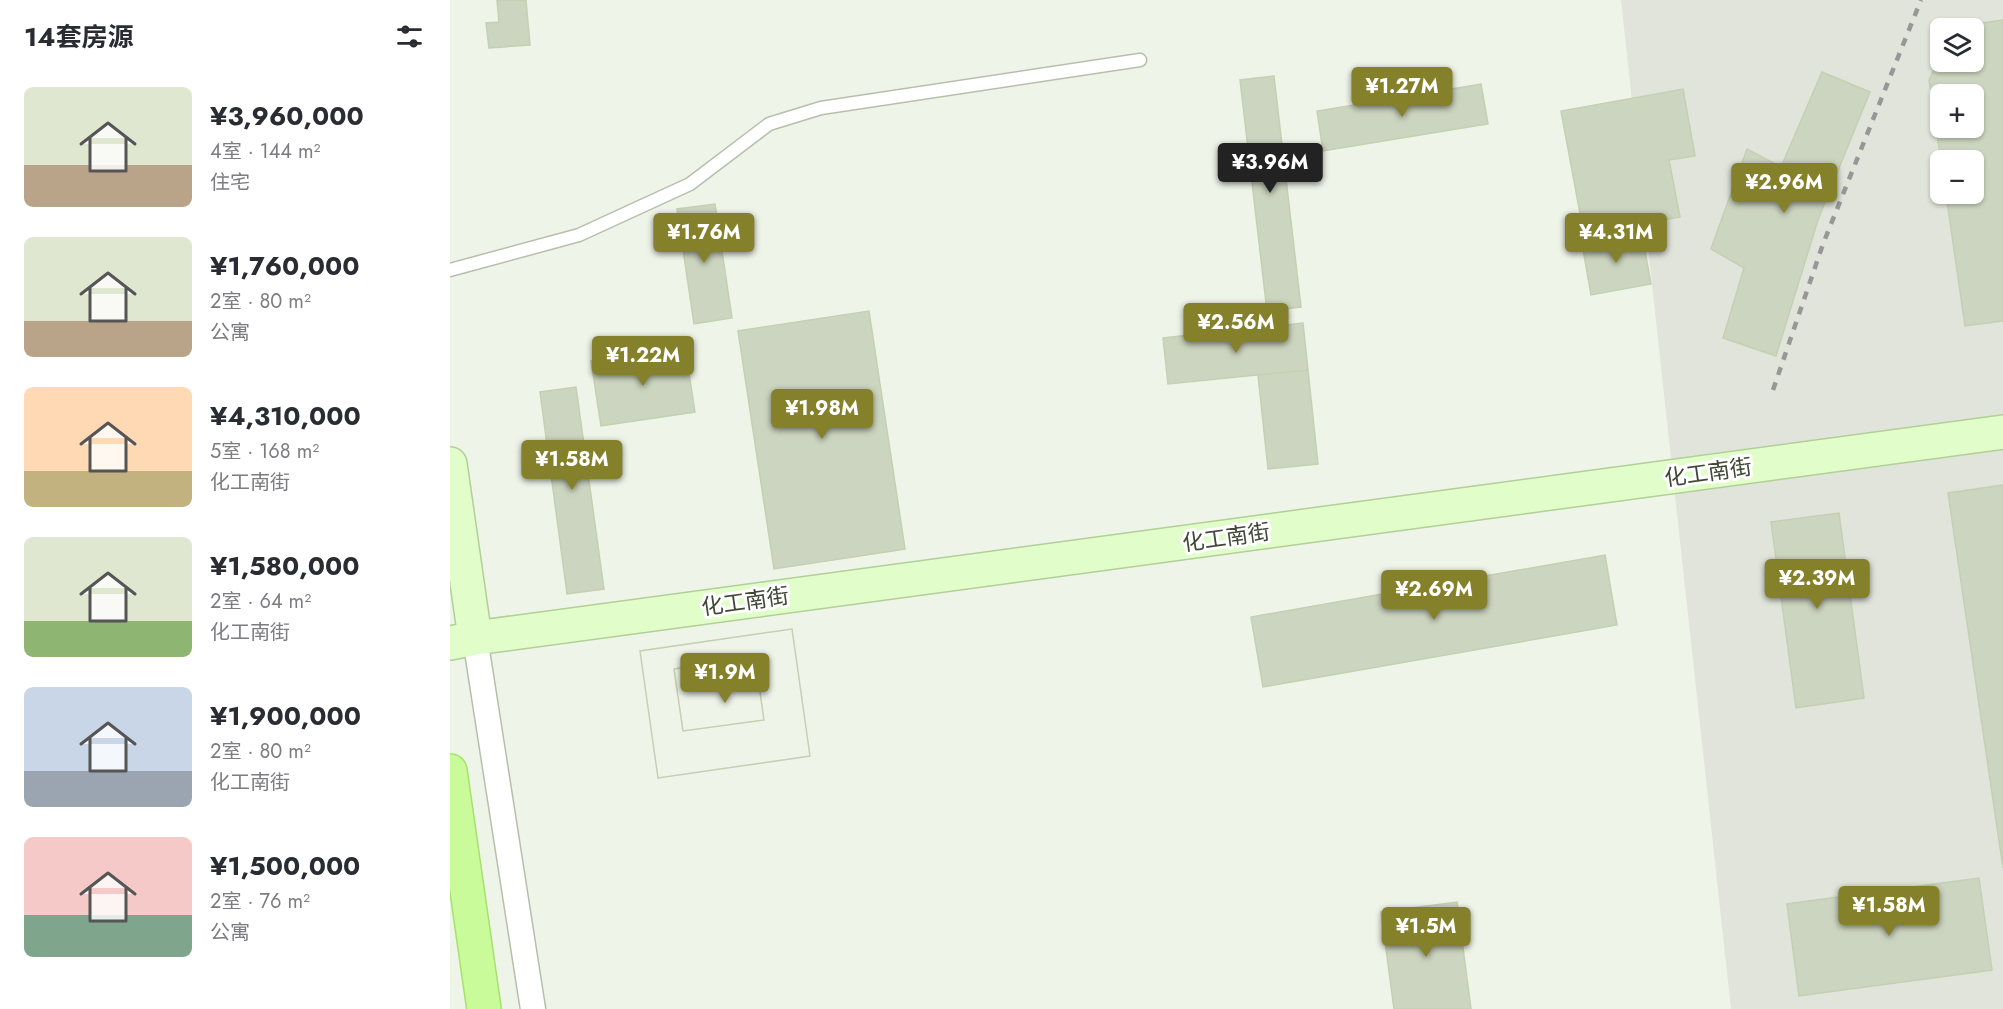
<!DOCTYPE html>
<html lang="zh">
<head>
<meta charset="utf-8">
<style>
  :root { --surface:#fff; --page:#f2f2f3; --text:#2b2b33; --muted:#7c7c81; --accent:#85802a }
  body { margin:0; font-family:Jost,"Noto Sans SC",sans-serif; background:var(--page); color:var(--text); height:100vh; display:flex; flex-direction:column; font-size:22px; white-space:nowrap }
  * { box-sizing:border-box; margin:0 }
  p { font-size:20px; color:var(--muted) }
  .icon { flex:none; width:33px; height:33px; fill:none; stroke:currentColor; stroke-width:2; stroke-linecap:round; stroke-linejoin:round }
  .map { position:relative; flex:1; overflow:hidden }
  .details { display:flex; flex-direction:column; background:var(--surface); width:450px }
  .details>* { flex:none }
  .controls { position:absolute; left:1480px; top:18px; display:grid; gap:12px }
  .controls a { display:grid; place-items:center; width:54px; height:54px; border-radius:9px; background:var(--surface); box-shadow:0 2px 4px #0004; font-size:30px }
  .price { position:absolute; translate:-50% -51px; padding:0 14px; border-radius:6px; background:var(--accent); color:#fff; font-size:20px; line-height:39px; filter:drop-shadow(0 2px 3px #0008) }
  .price::after { content:''; position:absolute; left:50%; top:36px; width:18px; height:14px; margin-left:-9px; background:inherit; clip-path:polygon(0 0,100% 0,50% 100%) }
  .price.current { background:#222; color:#fff }
  ul { padding:0; list-style:none }
  li { display:flex; align-items:center; gap:18px; height:150px; padding:0 24px }
  li span { display:grid; place-items:center; flex:none; width:168px; height:120px; border-radius:9px; color:#555 }
  li>.icon { margin-inline-start:auto }
  span .icon { width:72px; height:72px; fill:#fffc; stroke-width:1 }
  li b { font-size:26px }
  h2 { display:flex; justify-content:space-between; align-items:center; height:72px; padding:0 24px; font-size:26px }
  main { display:flex; flex:1; min-height:0 }
  .map>svg:first-child { display:block }
  .industrial { fill:#e0e4da; fill-rule:evenodd }
  .building { fill:#ccd5bf; stroke:#c4d0b2; stroke-width:1.5; fill-rule:evenodd }
  .lines { fill:none; stroke-linecap:round; stroke-linejoin:round }
  .lane-casing { stroke:#b7bfac; stroke-width:15 }
  .street-casing { stroke:#b7bfac; stroke-width:27 }
  .secondary-casing { stroke:#b2cf97; stroke-width:36 }
  .primary-casing { stroke:#a7e16a; stroke-width:36 }
  .lane { stroke:#fff; stroke-width:12 }
  .street { stroke:#fff; stroke-width:24 }
  .secondary { stroke:#e1fdca; stroke-width:33 }
  .primary { stroke:#cafb9b; stroke-width:33 }
  .rail { stroke:#979797; stroke-width:4.5; stroke-dasharray:8 8; stroke-linecap:butt }
  .labels { text-anchor:middle; dominant-baseline:central; stroke-width:6; stroke-linejoin:round; paint-order:stroke }
  .street-label { font-size:22px; fill:#414837; stroke:#fff }
</style>
</head>
<body>
<main>
<section class="details">
<h2>14套房源<svg class="icon" aria-label="filters" viewBox="0 0 24 24"><path d="M4 7h16M4 17h16"/><circle cx="9" cy="7" r="2"/><circle cx="15" cy="17" r="2"/></svg></h2>
<ul>
<li><span style="background:linear-gradient(#dfe7d0 65%,#b9a48a 0)"><svg class="icon" aria-label="home" viewBox="0 0 24 24"><path d="M3 11l9-7 9 7M6 9v11h12V9"/></svg></span><div><b>¥3,960,000</b><p>4室 · 144 m²</p><p>住宅</p></div></li>
<li><span style="background:linear-gradient(#dfe7d0 70%,#b9a48a 0)"><svg class="icon" aria-label="home" viewBox="0 0 24 24"><path d="M3 11l9-7 9 7M6 9v11h12V9"/></svg></span><div><b>¥1,760,000</b><p>2室 · 80 m²</p><p>公寓</p></div></li>
<li><span style="background:linear-gradient(#ffd9b3 70%,#c2b280 0)"><svg class="icon" aria-label="home" viewBox="0 0 24 24"><path d="M3 11l9-7 9 7M6 9v11h12V9"/></svg></span><div><b>¥4,310,000</b><p>5室 · 168 m²</p><p>化工南街</p></div></li>
<li><span style="background:linear-gradient(#dfe7d0 70%,#8fb573 0)"><svg class="icon" aria-label="home" viewBox="0 0 24 24"><path d="M3 11l9-7 9 7M6 9v11h12V9"/></svg></span><div><b>¥1,580,000</b><p>2室 · 64 m²</p><p>化工南街</p></div></li>
<li><span style="background:linear-gradient(#c9d6e8 70%,#9aa5b1 0)"><svg class="icon" aria-label="home" viewBox="0 0 24 24"><path d="M3 11l9-7 9 7M6 9v11h12V9"/></svg></span><div><b>¥1,900,000</b><p>2室 · 80 m²</p><p>化工南街</p></div></li>
<li><span style="background:linear-gradient(#f6c9c9 65%,#7fa58c 0)"><svg class="icon" aria-label="home" viewBox="0 0 24 24"><path d="M3 11l9-7 9 7M6 9v11h12V9"/></svg></span><div><b>¥1,500,000</b><p>2室 · 76 m²</p><p>公寓</p></div></li>
</ul>
</section>
<div class="map">
<svg width="1553" height="1009" viewBox="0 0 1553 1009">
  <rect width="100%" height="100%" fill="#eff4e9"/>
  <path class="industrial" d="M1171,0H1553V1009H1281ZM1491,28H1524V62H1491ZM1491,94H1524V128H1491ZM1491,160H1524V194H1491Z"/>
  <path class="building" d="M47,0H76L80,45L39,48L36,23L49,22Z
    M1553,20V321L1515,326L1496,194H1524V160L1491,161L1479,80L1491,54V62H1524V28H1503L1504,27ZM1491,94H1524V128H1491Z
    M1372,72L1420,92L1368,220L1326,356L1273,338L1294,268L1261,249L1297,149L1331,167Z
    M824,76L851,307L817,311L790,80Z
    M1031,84L1038,124L873,151L867,111Z
    M1233,89L1245,156L1219,160L1230,217L1134,235L1111,111Z
    M265,204L282,318L244,324L227,209Z
    M1192,234L1201,284L1141,295L1132,244Z
    M419,311L455,549L324,569L288,331Z
    M853,323L858,370L718,384L713,338Z
    M235,347L245,412L151,426L141,361Z
    M858,370L868,464L818,469L808,375Z
    M126,387L154,589L117,594L90,392Z
    M1553,485V868L1498,493Z
    M1389,513L1414,698L1346,708L1321,522Z
    M1155,555L1167,625L813,687L801,617Z
    M342,629L360,756L208,778L190,651ZM305,658L314,720L233,731L224,669Z
    M342,629L360,756L208,778L190,651Z
    M305,658L314,720L233,731L224,669Z
    M1529,878L1542,970L1349,996L1337,904Z
    M1007,902L1021,1009H944L931,912Z"/>
  <g class="lines">
    <defs>
      <path id="lane" d="M0,270L129,235L240,184L319,124L371,108L690,60"/>
      <path id="street" d="M25,638L83,1009"/>
      <path id="secondary" d="M0,464L25,638
        M0,643L25,638L1553,432"/>
      <path id="primary" d="M0,771L34,1009"/>
    </defs>
    <use href="#lane" class="lane-casing"/>
    <use href="#street" class="street-casing"/>
    <use href="#secondary" class="secondary-casing"/>
    <use href="#primary" class="primary-casing"/>
    <use href="#lane" class="lane"/>
    <use href="#street" class="street"/>
    <use href="#secondary" class="secondary"/>
    <use href="#primary" class="primary"/>
    <path class="rail" d="M1323,390L1373,244L1471,0"/>
  </g>
  <g class="labels">
    <g class="street-label">
      <text transform="translate(1258 472) rotate(-8)">化工南街</text>
      <text transform="translate(776 537) rotate(-8)">化工南街</text>
      <text transform="translate(295 601) rotate(-8)">化工南街</text>
    </g>
  </g>
</svg>
<div class="controls">
<a><svg class="icon" aria-label="layers" viewBox="0 0 24 24"><path d="M12 4l9 5-9 5-9-5zM3 14l9 5 9-5"/></svg></a>
<a>+</a>
<a>−</a>
</div>
<b class="price" style="left:952px;top:118px">¥1.27M</b>
<b class="price current" style="left:820px;top:194px">¥3.96M</b>
<b class="price" style="left:1334px;top:214px">¥2.96M</b>
<b class="price" style="left:254px;top:264px">¥1.76M</b>
<b class="price" style="left:1166px;top:264px">¥4.31M</b>
<b class="price" style="left:786px;top:354px">¥2.56M</b>
<b class="price" style="left:193px;top:387px">¥1.22M</b>
<b class="price" style="left:372px;top:440px">¥1.98M</b>
<b class="price" style="left:122px;top:491px">¥1.58M</b>
<b class="price" style="left:1367px;top:610px">¥2.39M</b>
<b class="price" style="left:984px;top:621px">¥2.69M</b>
<b class="price" style="left:275px;top:704px">¥1.9M</b>
<b class="price" style="left:1439px;top:937px">¥1.58M</b>
<b class="price" style="left:976px;top:958px">¥1.5M</b>
</div>
</main>
</body>
</html>
